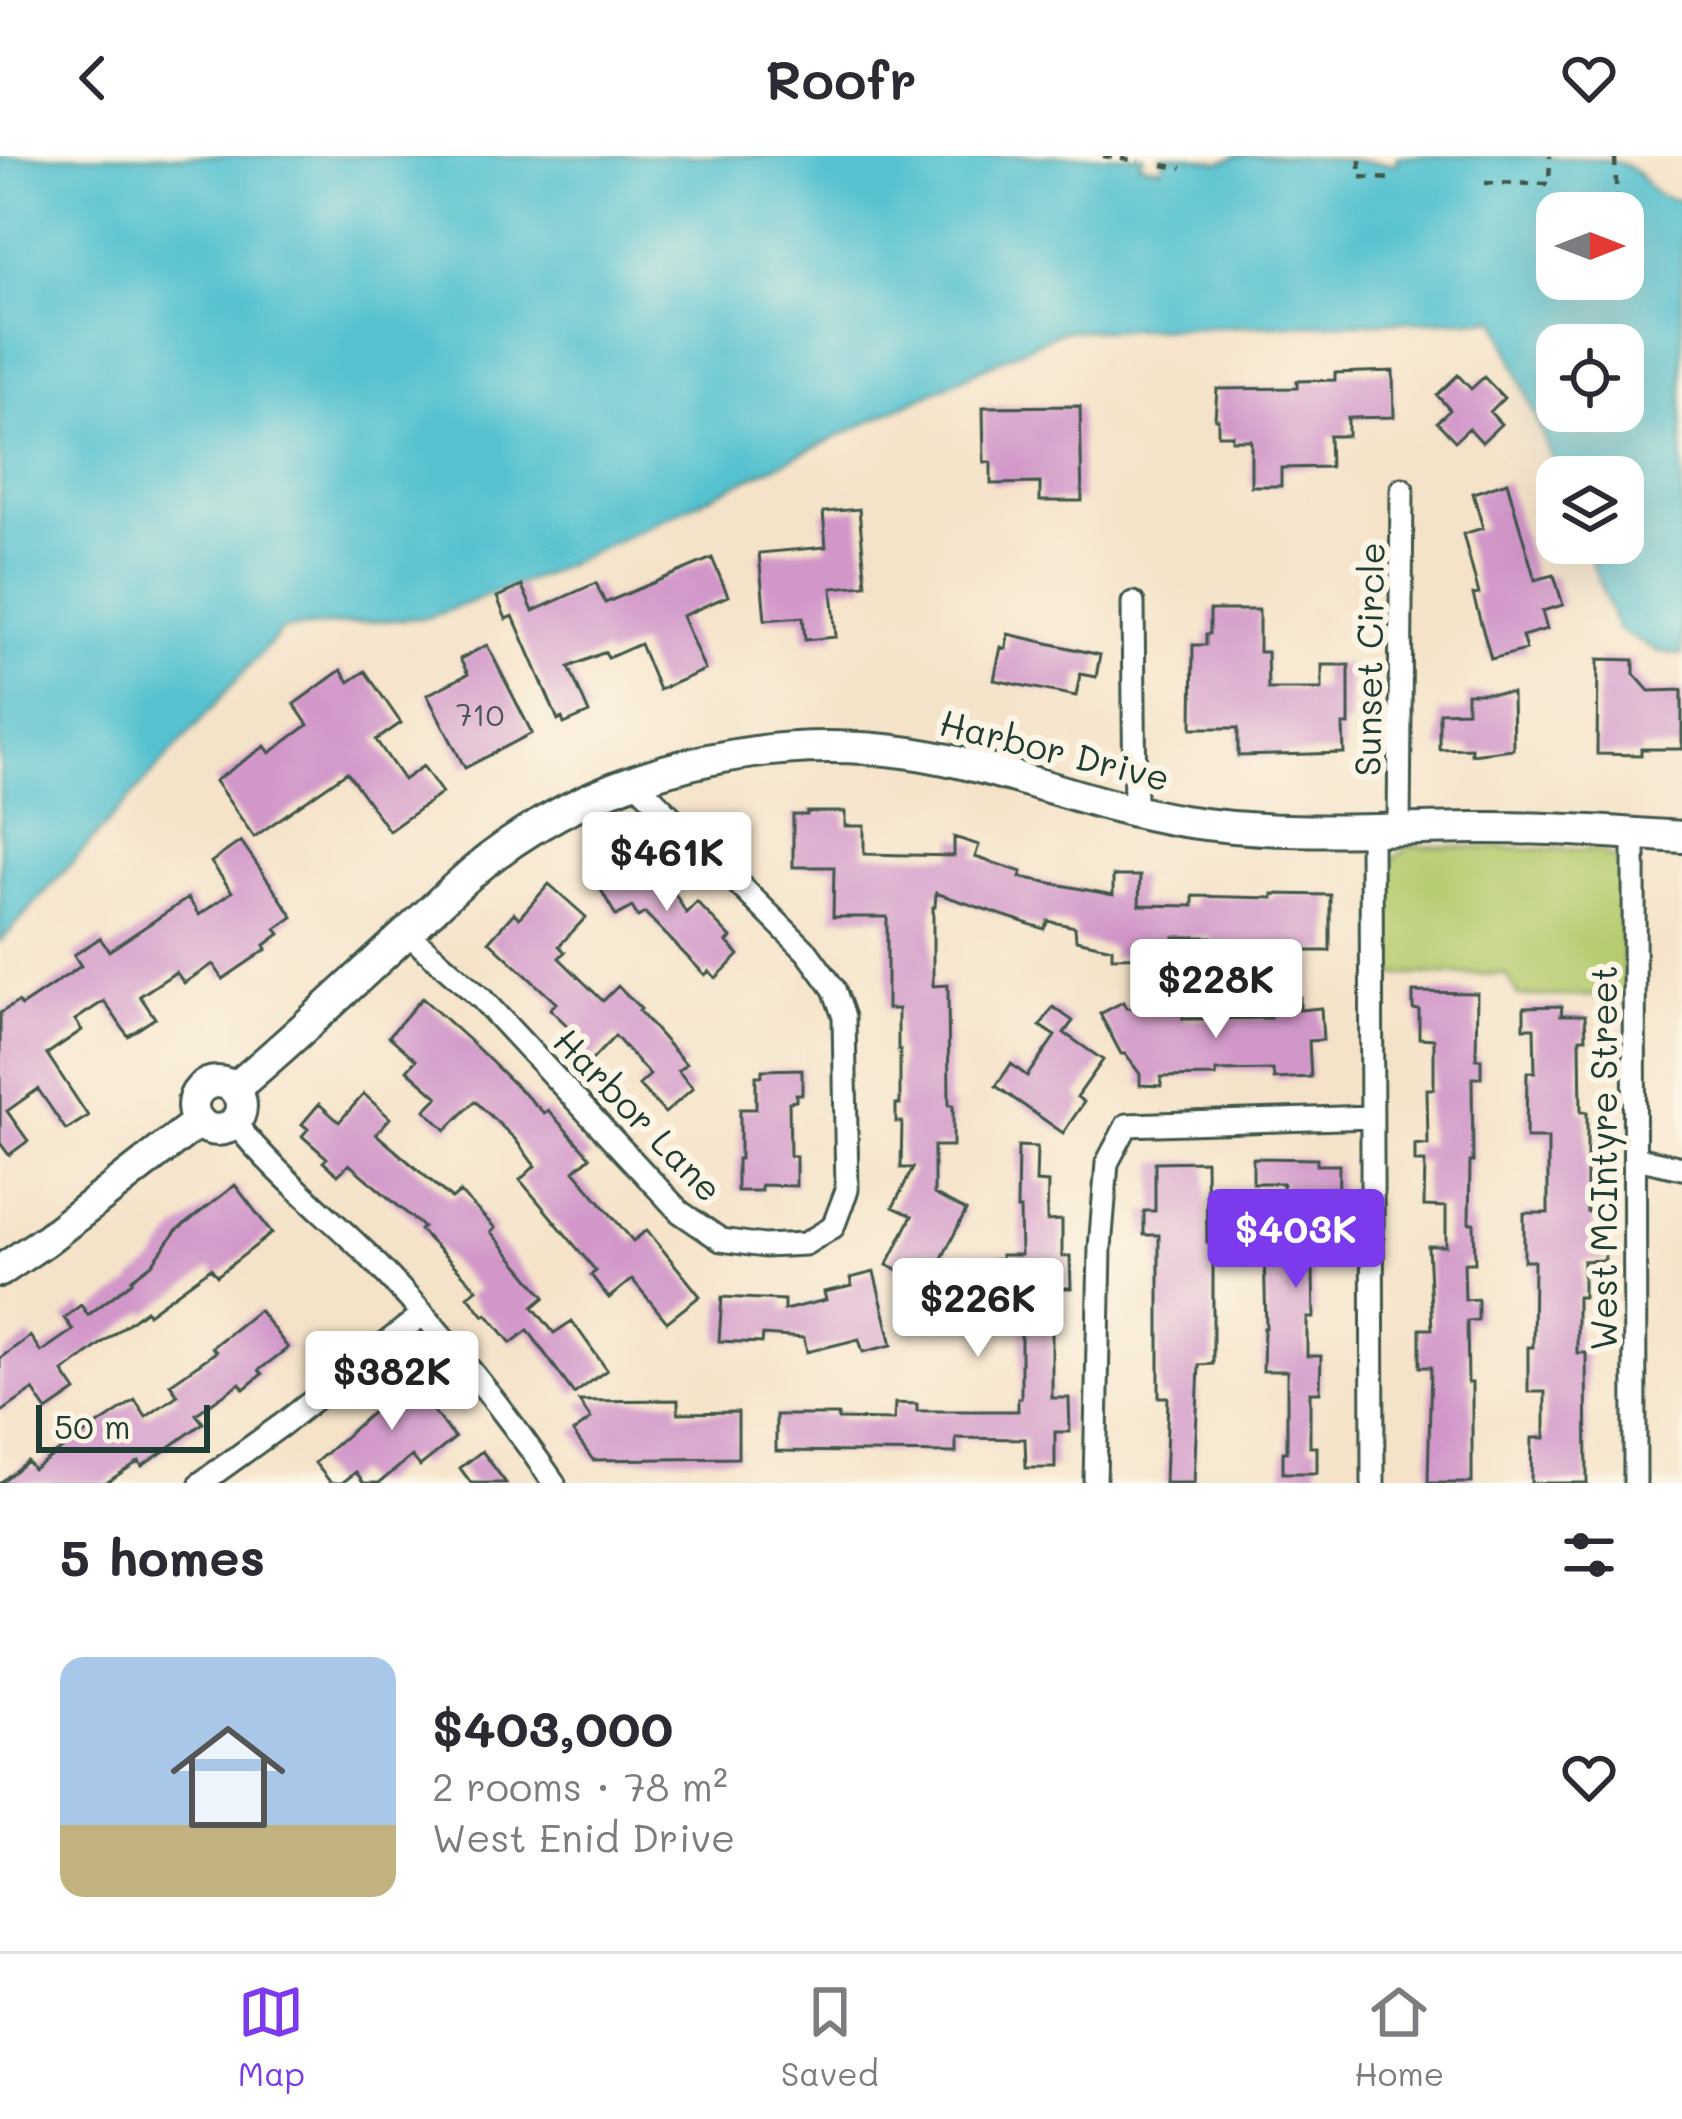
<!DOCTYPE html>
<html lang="en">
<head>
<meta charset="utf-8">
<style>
  :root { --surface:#fff; --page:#f7f7f7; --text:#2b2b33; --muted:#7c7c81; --line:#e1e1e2; --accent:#7c3aed }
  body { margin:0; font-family:Mali,sans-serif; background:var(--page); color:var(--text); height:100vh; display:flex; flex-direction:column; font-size:45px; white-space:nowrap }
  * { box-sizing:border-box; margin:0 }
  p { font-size:39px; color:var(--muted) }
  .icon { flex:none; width:66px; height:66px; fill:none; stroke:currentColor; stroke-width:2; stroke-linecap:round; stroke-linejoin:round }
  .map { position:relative; height:1327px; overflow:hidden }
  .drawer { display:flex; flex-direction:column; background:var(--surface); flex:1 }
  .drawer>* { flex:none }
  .needle { width:78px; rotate:90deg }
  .controls { position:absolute; left:1536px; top:36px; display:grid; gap:24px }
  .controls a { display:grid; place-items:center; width:108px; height:108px; border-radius:24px; background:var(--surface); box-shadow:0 12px 48px #0002; font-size:60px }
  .scale { position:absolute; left:36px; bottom:30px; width:174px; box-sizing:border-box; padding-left:12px; border:6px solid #1f3d34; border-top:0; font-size:33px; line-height:42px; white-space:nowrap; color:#1f3d34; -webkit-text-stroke:9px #fcf5e5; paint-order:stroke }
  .price { position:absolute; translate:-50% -102px; padding:0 27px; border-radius:12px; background:#fff; color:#222; font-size:39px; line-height:78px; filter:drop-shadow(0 3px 6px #0008) }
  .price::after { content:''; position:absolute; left:50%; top:72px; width:36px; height:27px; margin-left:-18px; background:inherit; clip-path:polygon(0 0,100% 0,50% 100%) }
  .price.selected { background:var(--accent); color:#fff }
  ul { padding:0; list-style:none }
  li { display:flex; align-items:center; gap:36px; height:300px; padding:0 60px }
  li+li { border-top:3px solid var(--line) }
  li span { display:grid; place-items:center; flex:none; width:336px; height:240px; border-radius:24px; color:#555 }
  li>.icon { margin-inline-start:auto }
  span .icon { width:144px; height:144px; fill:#fffc; stroke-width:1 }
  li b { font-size:51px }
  h2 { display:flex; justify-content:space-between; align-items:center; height:144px; padding:0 60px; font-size:51px }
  header { display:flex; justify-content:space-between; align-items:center; height:156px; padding:0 60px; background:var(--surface); font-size:54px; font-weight:600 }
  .tabs { display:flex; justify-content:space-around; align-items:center; height:168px; border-top:3px solid var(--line); background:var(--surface); font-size:33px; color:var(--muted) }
  .tabs a { display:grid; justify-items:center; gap:6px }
  .tabs .selected { color:var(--accent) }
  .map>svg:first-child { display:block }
  .green { fill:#b6cc70; stroke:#6a8452; stroke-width:3 }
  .water { fill:#56c2d0; stroke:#3a8082; stroke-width:3; fill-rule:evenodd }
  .building { fill:#d197c9 }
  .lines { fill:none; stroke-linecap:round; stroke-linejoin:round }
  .street-casing { stroke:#3f564a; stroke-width:27 }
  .secondary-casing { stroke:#3f564a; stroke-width:36 }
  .path { stroke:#3f564a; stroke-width:4.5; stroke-dasharray:9 9; stroke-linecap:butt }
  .street { stroke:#fff; stroke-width:21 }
  .secondary { stroke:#fff; stroke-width:30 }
  .labels { text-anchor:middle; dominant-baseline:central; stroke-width:12; stroke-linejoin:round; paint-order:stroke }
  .number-label { font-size:30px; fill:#4c5459 }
  .street-label { font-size:36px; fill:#1f3d34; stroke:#fcf5e5 }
</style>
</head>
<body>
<header><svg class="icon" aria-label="back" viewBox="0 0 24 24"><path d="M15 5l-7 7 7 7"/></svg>Roofr<svg class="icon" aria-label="heart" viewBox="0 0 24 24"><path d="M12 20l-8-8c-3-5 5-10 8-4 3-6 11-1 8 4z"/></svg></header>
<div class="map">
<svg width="1682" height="1327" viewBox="0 0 1682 1327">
  <rect width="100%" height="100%" fill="#fcf5e5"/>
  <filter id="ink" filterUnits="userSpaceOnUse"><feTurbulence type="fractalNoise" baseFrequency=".00833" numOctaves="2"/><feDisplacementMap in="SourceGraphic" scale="24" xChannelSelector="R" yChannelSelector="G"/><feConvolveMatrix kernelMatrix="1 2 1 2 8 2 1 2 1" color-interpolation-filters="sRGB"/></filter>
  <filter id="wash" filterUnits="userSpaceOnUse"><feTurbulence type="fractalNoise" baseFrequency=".004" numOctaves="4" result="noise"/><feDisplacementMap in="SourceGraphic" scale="48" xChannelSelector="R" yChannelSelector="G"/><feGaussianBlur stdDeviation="2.7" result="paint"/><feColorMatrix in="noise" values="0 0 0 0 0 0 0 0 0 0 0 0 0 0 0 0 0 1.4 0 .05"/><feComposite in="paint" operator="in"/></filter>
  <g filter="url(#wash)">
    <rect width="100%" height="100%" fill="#f5e3c9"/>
    <path class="green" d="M1411,690L1598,694L1619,705L1625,840H1518L1506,818L1382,819L1384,709Z"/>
    <path class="water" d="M0,0H1144L1139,8L1161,12L1164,7L1161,0H1184L1220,6L1239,0H1288L1396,8L1397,0C1450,0 1504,1 1557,2C1577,3 1603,0 1622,8C1653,20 1641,43 1682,44V499L1657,495L1618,474L1584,387H1623V321H1559L1497,163L1062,175L550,416L430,461L283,473L0,786ZM1557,57H1623V123H1557ZM1557,189H1623V255H1557Z"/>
    <g id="blocks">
      <path class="building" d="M1393,215L1394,261L1348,262V280H1329L1330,311L1281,312V330H1251V284H1232V279H1218V263H1215L1217,233L1297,232V225L1335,224V217Z
        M1458,219L1471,233L1484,221L1504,242L1490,256L1501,268L1482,286L1469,272L1455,285L1437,266L1450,254L1437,239Z
        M1080,250L1082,345H1040V327L991,328V306H984L983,251Z
        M1507,326L1535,424L1554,419L1563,449L1542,455L1547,473L1522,480L1526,494L1491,503L1473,439L1479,438L1463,378L1483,372L1473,337Z
        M859,353L866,429L832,432L836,481L805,484L803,461L765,464L759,397L826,391L823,356Z
        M712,402L728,440L682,460L705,514L659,534L640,488L608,502L605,496L569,511L589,557L564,568L562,562L558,564L513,460L506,463L497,441L522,430L533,455L596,427L605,447Z
        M1210,454H1259V496H1267L1268,533H1322V509H1349V569H1343L1344,597L1238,600V572H1192L1193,489H1206V478H1210Z
        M1008,478L1100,499L1096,521L1080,518L1076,540L994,524L1001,491L1006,493Z
        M487,489L532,577L465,612L427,539L468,518L460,503Z
        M1598,503L1634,504V518L1649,535L1682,534V593H1641V599L1597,598Z
        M341,514L349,526L365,515L401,567L376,584L404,624L423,610L442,637L389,675L347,616L254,681L215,625L265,590L270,597L308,569L294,548Z
        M1467,537H1512L1513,593L1471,598V592L1439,593V556L1467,555Z
        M807,656H845V670H864V698L954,700V681L979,689L975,701L1022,716L1020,721L1113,739V720H1140L1139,749L1193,750V740L1273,742V738L1330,739V795H1259V807H1234V797H1212V781H1174V800L1112,801V792L1076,784L1075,771L1048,765L1044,773L936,737L935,751H933V830L948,829L949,949H953V990H934V1038L966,1055L931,1124L906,1111L903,1117L887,1109L912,1060L893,1051L913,1012H901L902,966H896V948H900V894H898V853H887V761H833L834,711H793V659H807Z
        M241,685L293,761L276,773L280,778L265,789L267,793L223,823L213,808L184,827L176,816L140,840L155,862L128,880L104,845L75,864L82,874L47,898L88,960L66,974L38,933L7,955L28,985L9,999L0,987V857L18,846L21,850L81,810L74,799L100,782L109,795L188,742L199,759L232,736L211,706Z
        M642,697L661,732L669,727L686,757L697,746L731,782L727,786L739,799L716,822L709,815L705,819L645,757L638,761L632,751L616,760L592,718L614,705L617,711Z
        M549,728L586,761L559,790L565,796L559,802L603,845L618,830L641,853L639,855L686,908L678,915L693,932L665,957L639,929L650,919L615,880L588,908L570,890L579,881L550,853L556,847L489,785L514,757L519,762Z
        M1413,836L1477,837L1476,903H1481V922H1472L1473,1006H1470L1469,1067H1474L1475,1107H1464L1465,1144L1478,1143V1164L1467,1165L1468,1227H1472V1327H1428L1431,1211H1420V1173H1432L1428,1090H1446V1051L1424,1050L1425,1006H1415V988L1428,989L1427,933H1434V883L1419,882V854L1413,853Z
        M1300,841V854L1321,852L1323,884L1309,885L1311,921L1274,923L1273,914L1216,915V920L1161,921V930L1140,929V918L1125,898H1121L1100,858L1123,846L1126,852L1183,853V863L1270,862L1269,843Z
        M422,842L471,886L544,957L548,954L590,1001L574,1015L633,1085L647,1074L700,1140L667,1166L632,1123L609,1142L591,1119L596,1115L520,1024L535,1010L515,983L475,945L446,974L425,954L438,941L407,914L416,904L389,880Z
        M1562,850L1561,859H1585L1586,882H1580L1581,956H1587V1056H1594V1084H1604L1605,1104L1583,1105V1141H1577V1197H1586L1587,1327H1531L1532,1282H1545V1236H1528V1191H1533L1534,1105H1524V1057H1548V982H1526L1527,916H1535L1534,872H1524V851Z
        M1053,851L1073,865L1064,877L1103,904L1077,941L1084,946L1063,977L996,930L1011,908L1027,920L1055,880L1040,870Z
        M802,913V938H796V945L789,946L790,1000H796V1030L761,1029V1035H737V1003H740V953H756V920H762V914Z
        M364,938L390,962L376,978L452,1043L460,1036L495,1072L491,1076L545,1141L533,1151L554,1177L572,1165L607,1214L574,1238L528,1174L511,1187L487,1158L484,1160L468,1140L477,1133L420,1074L423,1071L349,1008L338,1019L323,1006L327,1002L302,980L308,973L302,968L319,948L339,966Z
        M1018,990L1037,991L1036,1026L1048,1027L1047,1065L1062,1064V1100H1070L1071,1132H1052V1242H1069L1070,1276H1055V1312H1026L1025,1283L956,1282V1297L776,1295V1259H838V1263L894,1264L895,1247L917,1248V1255H1018V1242H1021V1163H1004V1133H991L990,1104H1001V1099H1021L1020,1053H1017Z
        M1253,1002L1317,1003V1009H1339L1338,1072H1312L1314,1162H1307V1200H1321L1320,1236H1310V1291H1317V1317H1283V1296H1287V1215H1263L1264,1172H1266L1264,1095H1282L1283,1027H1253Z
        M1206,1005L1207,1086H1213V1208L1199,1209L1194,1327H1165L1168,1241H1159V1079H1144V1055H1155V1006Z
        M235,1029L272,1077L217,1120L211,1112L148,1158L146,1154L63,1216L76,1235L47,1255L33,1234L0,1257V1202L30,1180L41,1196L73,1174L64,1162L81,1149L88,1159L132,1126V1123L152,1108L176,1075Z
        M874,1116L892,1189L863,1196L859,1183L807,1196L804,1182L763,1179L762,1187L719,1185L722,1141L784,1144V1154L826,1144L824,1136L852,1130L850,1122Z
        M259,1154L288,1192L259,1214L262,1218L244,1233L240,1227L196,1258L203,1267L167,1293L142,1310L139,1305L106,1327H0L27,1305L33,1313L135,1244L146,1261L178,1239L170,1228L216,1196L212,1191Z
        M422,1209L448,1241L432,1254L455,1282L420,1310L412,1300L379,1327H364L356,1316L342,1327H331L315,1307L375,1254L371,1250Z
        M678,1244V1257L738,1256V1302L593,1304L573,1276L591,1263L579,1245Z
        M482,1295L506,1327H471L460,1312Z"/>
    </g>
  </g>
  <g filter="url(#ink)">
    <use href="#blocks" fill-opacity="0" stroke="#3f564a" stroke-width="3"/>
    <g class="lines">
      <defs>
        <path id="street" d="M1133,447L1135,656
          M1371,674L1373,1327
          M1399,674L1402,333
          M1634,678L1635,1327
          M407,777L482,843L680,1056L721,1084L764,1090L805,1088L833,1071L847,1034L844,861L834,833L807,796L635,625
          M234,966C272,1014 322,1054 366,1097C436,1168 498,1245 554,1327
          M1636,1002L1682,1012
          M201,1327L283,1268L423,1158
          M1095,1327L1100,1092L1107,1007L1127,969L1371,961"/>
        <path id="secondary" d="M193 950a24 24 0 1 1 48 0a24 24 0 1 1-48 0Z
          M234,933C294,883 351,828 409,775C436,751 461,724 490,702C606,613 765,576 911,597C1004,611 1090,650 1183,665C1278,680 1378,673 1473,672C1543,671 1612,676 1682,681
          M0,1115L46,1084L199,965"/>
      </defs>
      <use href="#street" class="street-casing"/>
      <use href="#secondary" class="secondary-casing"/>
      <path class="path" d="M1103,0L1139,5
        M1615,3L1617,52
        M1360,4V21L1391,23
        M1163,9L1182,12
        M1485,27L1549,28L1550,0"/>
      <use href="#street" class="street"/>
      <use href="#secondary" class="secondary"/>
    </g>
  </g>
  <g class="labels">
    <g class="number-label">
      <text x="480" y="558">710</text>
    </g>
    <g class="street-label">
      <text transform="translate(1368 503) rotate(-89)">Sunset Circle</text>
      <text transform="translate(1055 593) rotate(14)">Harbor Drive</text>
      <text transform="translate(639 958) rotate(46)">Harbor Lane</text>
      <text transform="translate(1602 1002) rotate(-90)">West McIntyre Street</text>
    </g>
  </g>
</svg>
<div class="controls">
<a><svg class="needle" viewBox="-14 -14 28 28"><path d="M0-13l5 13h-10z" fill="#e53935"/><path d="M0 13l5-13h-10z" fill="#7c7c81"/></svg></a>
<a><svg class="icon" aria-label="locate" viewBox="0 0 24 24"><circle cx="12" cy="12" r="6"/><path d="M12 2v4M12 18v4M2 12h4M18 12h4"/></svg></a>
<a><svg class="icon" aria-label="layers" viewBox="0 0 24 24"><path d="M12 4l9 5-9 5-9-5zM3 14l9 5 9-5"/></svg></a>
</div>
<div class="scale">50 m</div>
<b class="price" style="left:667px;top:758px">$461K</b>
<b class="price" style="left:1216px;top:885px">$228K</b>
<b class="price selected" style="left:1296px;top:1135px">$403K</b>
<b class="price" style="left:978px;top:1204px">$226K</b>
<b class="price" style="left:392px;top:1277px">$382K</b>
</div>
<section class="drawer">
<h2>5 homes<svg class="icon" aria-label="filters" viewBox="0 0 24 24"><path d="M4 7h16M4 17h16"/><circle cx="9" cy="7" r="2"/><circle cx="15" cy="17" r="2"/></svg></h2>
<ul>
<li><span style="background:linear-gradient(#a9c7e8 70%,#c2b280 0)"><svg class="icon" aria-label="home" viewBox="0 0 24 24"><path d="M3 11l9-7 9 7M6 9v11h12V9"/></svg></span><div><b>$403,000</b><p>2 rooms · 78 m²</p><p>West Enid Drive</p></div><svg class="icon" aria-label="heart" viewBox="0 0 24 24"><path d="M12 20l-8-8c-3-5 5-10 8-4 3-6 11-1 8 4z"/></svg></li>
</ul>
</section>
<nav class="tabs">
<a class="selected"><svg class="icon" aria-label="map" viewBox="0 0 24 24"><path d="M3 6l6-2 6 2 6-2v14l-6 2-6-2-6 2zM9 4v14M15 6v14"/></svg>Map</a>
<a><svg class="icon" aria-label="saved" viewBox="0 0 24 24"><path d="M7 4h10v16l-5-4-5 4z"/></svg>Saved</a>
<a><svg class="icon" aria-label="home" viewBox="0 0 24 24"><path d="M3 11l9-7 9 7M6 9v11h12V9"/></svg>Home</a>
</nav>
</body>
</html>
